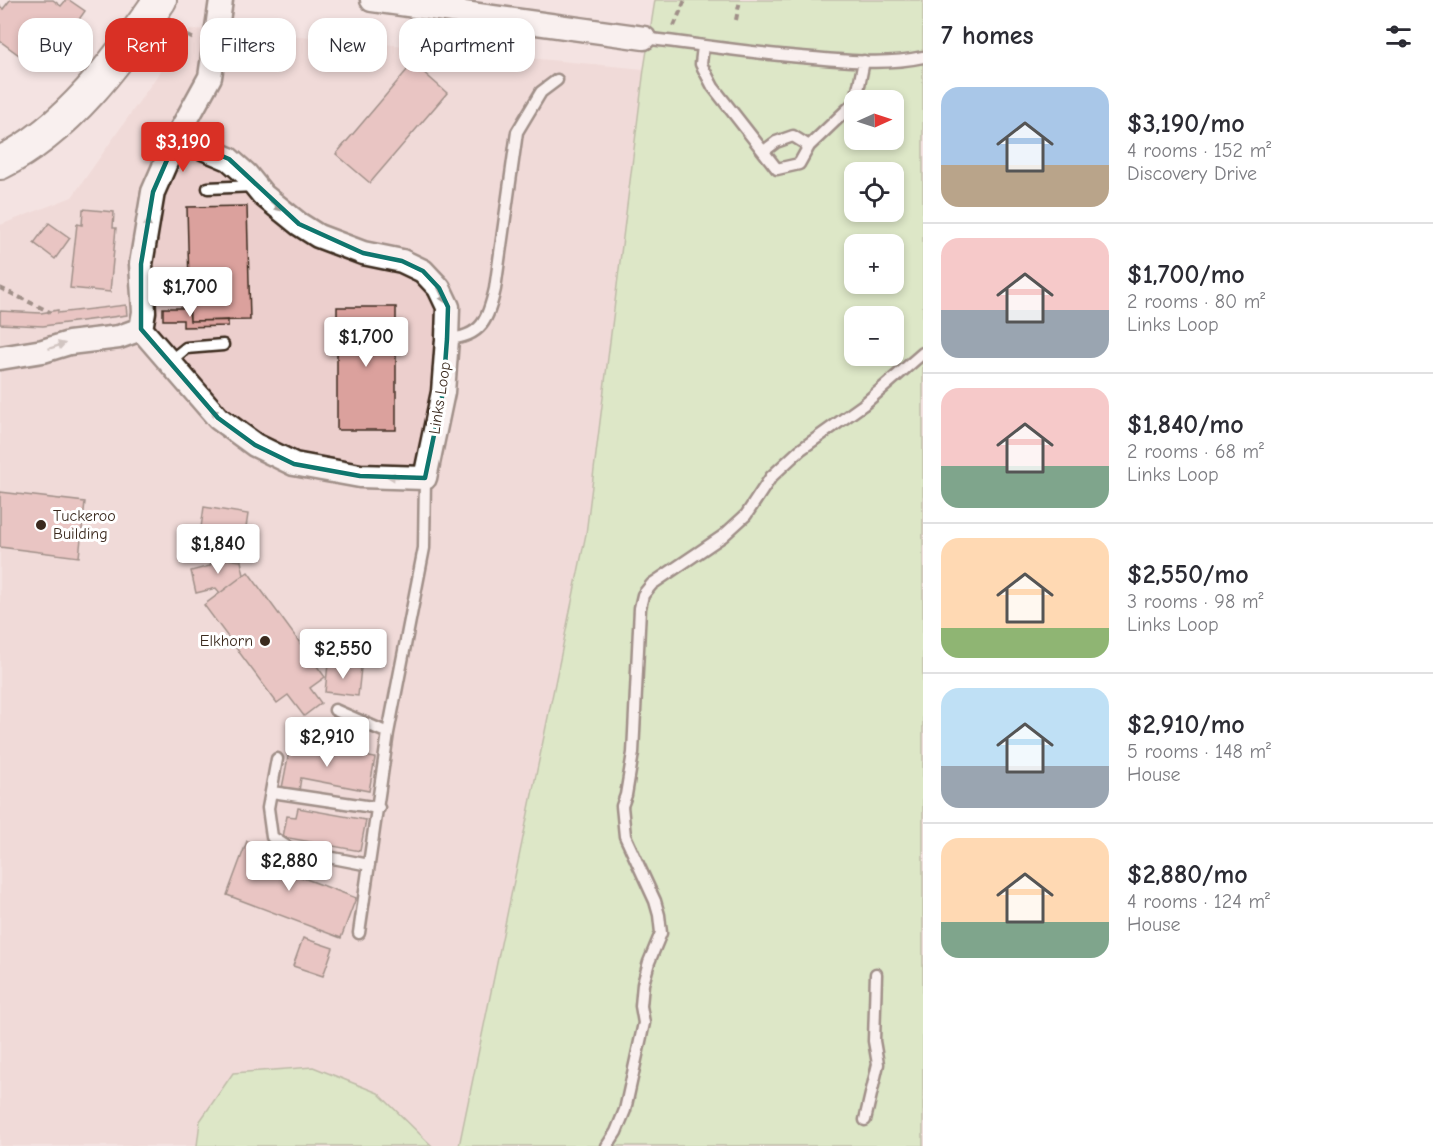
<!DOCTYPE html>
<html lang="en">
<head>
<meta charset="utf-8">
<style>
  :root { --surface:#fff; --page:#f7f7f7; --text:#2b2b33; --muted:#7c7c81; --line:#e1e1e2; --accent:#d93025 }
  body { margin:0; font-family:"Comic Neue",sans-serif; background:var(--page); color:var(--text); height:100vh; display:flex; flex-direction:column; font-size:22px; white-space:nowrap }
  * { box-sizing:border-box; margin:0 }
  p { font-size:20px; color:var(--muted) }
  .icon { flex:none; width:33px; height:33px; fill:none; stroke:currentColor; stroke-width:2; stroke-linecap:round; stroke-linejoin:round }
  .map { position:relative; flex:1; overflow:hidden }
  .panel { display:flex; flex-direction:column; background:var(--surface); width:510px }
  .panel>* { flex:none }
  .banner { position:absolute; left:18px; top:18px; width:570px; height:54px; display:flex; gap:12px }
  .needle { width:39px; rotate:87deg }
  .controls { position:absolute; left:844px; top:90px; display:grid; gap:12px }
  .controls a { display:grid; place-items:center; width:60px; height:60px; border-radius:12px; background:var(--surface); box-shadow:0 3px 9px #0003; font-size:30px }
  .price { position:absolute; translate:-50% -51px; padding:0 14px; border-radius:6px; background:#fff; color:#222; font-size:20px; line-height:39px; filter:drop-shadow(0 2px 3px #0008) }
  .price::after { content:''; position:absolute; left:50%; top:36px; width:18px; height:14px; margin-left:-9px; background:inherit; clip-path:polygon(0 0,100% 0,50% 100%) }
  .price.current { background:var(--accent); color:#fff }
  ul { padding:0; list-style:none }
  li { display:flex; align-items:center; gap:18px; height:150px; padding:0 18px }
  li+li { border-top:2px solid var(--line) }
  li span { display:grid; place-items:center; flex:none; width:168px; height:120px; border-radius:18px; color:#555 }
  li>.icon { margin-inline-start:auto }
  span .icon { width:72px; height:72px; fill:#fffc; stroke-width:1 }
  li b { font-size:26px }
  h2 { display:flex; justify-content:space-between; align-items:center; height:72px; padding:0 18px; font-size:26px }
  .chip { padding:0 21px; border-radius:18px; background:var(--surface); box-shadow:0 3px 9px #0003; font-size:21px; line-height:54px }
  .chip.current { background:var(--accent); color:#fff }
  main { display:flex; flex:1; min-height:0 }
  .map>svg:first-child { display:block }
  .built { fill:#eccfcd }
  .green { fill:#c0eba7; stroke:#7e8a62; stroke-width:1.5; fill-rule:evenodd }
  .building { fill:#dba19d; stroke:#3b2a1e; stroke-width:1.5 }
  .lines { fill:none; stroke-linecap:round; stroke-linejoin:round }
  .lane-casing { stroke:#3b2a1e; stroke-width:15 }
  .street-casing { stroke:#3b2a1e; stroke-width:27 }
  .secondary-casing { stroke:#3b2a1e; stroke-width:36 }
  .path { stroke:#3b2a1e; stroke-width:4; stroke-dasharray:6 4.5; stroke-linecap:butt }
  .lane { stroke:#fff; stroke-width:10 }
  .street { stroke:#fff; stroke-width:22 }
  .secondary { stroke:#fff; stroke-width:32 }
  .oneway { fill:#a79f9a }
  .marked { fill:none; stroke:#0f766e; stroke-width:4.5; stroke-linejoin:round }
  .poi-dot { fill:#3b2a1e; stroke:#fff; stroke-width:2 }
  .labels { text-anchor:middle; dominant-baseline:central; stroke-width:6; stroke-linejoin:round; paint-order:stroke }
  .street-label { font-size:16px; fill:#3b2a1e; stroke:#fff }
  .poi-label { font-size:16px; fill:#3b2a1e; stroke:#fff; text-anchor:start }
</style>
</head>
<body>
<main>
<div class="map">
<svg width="923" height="1146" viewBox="0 0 923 1146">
  <rect width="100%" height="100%" fill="#f4e3e2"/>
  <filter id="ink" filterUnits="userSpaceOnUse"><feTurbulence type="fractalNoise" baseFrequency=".0167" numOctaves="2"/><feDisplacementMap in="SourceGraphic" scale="12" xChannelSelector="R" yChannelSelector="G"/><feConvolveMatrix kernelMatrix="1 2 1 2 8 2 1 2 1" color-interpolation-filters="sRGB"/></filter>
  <g filter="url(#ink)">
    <path class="built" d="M190,29L249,31L644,69L586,534L459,1146H0V225L72,197Z"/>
    <path class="green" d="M655,0H923V1146H459L586,534L644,69ZM855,100H894V140H855ZM855,172H894V212H855ZM855,244H894V284H855ZM855,316H894V356H855Z
      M313,1067L378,1093L432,1146H197L200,1121L233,1073Z"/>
    <path class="building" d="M10,0H53L61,6L66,0H69L85,11L68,35L49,21L23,58L0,41V6L3,9Z
      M413,63L447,93L370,183L336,154Z
      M247,206L250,320L190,321L187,207Z
      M83,209L114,212L113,228H116L110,292L70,288L77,224L82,225Z
      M49,223L70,238L55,259L34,243Z
      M126,305L127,315L43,326L0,324V311L41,313L58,310V313Z
      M337,307H396V430H337Z
      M163,308H189L190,321L228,320V326L183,327V320H163Z
      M0,492L85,502L79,557L0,547Z
      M204,507L248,514L241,561L197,555Z
      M213,557L241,561L244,575L220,593L216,588L196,593L191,571L210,566Z
      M248,572L325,677L310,688L321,703L304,716L288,695L277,703L204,605Z
      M328,664L361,668L358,696L325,692Z
      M291,742L375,758L369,791L301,778L299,791L282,788Z
      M298,808L366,820L360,851L283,837L287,816L296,817Z
      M247,841L285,855L280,869L356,898L341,938L227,895Z
      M303,938L333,948L323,976L293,966Z"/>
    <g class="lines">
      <defs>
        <path id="lane" d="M644,38C701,45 757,54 813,58C850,61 887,65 923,57
          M703,46L701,64L713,87L777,169L799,164L809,146L855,102
          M856,100L864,61
          M764,151L776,142L793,136L809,146
          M208,188L255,186
          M447,339C482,337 488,319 495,289L517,132L541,92L557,80
          M170,361L186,348L223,345
          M335,710L388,733
          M277,759L268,808L272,837L292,850L369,865
          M272,792L379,808
          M359,933L388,733L424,548L425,478
          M865,1120L878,1064L874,1041L876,974
          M607,1146L616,1132L625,1110L644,1023L641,1006L643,984L649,962L661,933L659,915L655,901L625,836L622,806L626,795L633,753L640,608L643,595L652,584L723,536L746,515L771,477L800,450L863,405L923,353"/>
        <path id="street" d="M372,0L644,38
          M141,329L218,418L255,445L294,464L360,476L425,478L443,392L447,339L448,307L439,288L423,271L402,261L363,253L318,236L299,224L263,195L246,174L229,159L177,137
          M141,329L144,312L141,264L153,192L177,137L210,77L221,0
          M0,358L43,351L69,343L119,337L141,329"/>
        <path id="secondary" d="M0,163C68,130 118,60 160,0"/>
      </defs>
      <use href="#lane" class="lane-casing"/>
      <use href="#street" class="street-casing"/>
      <use href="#secondary" class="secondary-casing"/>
      <path class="path" d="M736,20L740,0
        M674,26L685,0
        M178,31L194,39
        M0,288L50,312"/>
      <use href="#lane" class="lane"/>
      <use href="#street" class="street"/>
      <use href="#secondary" class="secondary"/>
    </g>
    <defs><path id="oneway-solid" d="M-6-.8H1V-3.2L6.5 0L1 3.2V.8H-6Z" transform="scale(1.5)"/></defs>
    <g class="oneway">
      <use href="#oneway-solid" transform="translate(275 205) rotate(41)"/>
      <use href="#oneway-solid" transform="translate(147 228) rotate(-80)"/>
      <use href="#oneway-solid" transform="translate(442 295) rotate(63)"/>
      <use href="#oneway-solid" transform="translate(57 346) rotate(-18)"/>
      <use href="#oneway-solid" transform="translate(217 415) rotate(-135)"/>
      <use href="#oneway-solid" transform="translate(396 477) rotate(-178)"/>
    </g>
  </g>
  <path d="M0 0H923V1146H0ZM177,137L229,159L299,224L363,253L402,261L423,271L439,288L448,307L447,339L443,392L425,478L360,476L294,464L255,445L218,418L141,329V264L153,192Z" fill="#f4e3e2" fill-opacity=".55" fill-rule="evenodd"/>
  <path class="marked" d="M177,137L229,159L299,224L363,253L402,261L423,271L439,288L448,307L447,339L443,392L425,478L360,476L294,464L255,445L218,418L141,329V264L153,192Z"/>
  <g class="poi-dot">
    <circle cx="41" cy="525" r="6"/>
    <circle cx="265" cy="641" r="6"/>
  </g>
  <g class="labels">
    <g class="street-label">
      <text transform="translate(440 398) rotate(-81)">Links Loop</text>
    </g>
    <g class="poi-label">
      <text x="53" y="516">Tuckeroo<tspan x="53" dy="18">Building</tspan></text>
      <text x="253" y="641" text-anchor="end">Elkhorn</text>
    </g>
  </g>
</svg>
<div class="controls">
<a><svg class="needle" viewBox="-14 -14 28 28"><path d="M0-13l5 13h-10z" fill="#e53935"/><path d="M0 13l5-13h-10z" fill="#7c7c81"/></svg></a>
<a><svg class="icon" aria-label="locate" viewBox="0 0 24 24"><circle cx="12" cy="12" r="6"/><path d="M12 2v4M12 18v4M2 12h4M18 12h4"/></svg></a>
<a>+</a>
<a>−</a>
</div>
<b class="price current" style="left:183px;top:173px">$3,190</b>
<b class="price" style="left:190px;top:318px">$1,700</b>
<b class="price" style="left:366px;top:368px">$1,700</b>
<b class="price" style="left:218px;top:575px">$1,840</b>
<b class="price" style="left:343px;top:680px">$2,550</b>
<b class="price" style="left:327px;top:768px">$2,910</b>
<b class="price" style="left:289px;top:892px">$2,880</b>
<div class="banner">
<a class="chip">Buy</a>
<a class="chip current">Rent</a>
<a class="chip">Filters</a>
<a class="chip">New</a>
<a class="chip">Apartment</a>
</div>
</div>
<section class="panel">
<h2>7 homes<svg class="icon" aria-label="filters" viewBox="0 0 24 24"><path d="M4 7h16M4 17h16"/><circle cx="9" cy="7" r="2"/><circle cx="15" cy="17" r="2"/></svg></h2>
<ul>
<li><span style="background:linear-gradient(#a9c7e8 65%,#b9a48a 0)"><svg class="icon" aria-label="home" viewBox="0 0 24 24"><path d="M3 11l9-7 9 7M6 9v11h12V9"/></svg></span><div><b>$3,190/mo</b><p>4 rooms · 152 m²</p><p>Discovery Drive</p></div></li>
<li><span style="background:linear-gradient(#f6c9c9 60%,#9aa5b1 0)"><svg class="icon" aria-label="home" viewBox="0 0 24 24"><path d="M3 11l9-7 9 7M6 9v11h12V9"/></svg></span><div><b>$1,700/mo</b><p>2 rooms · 80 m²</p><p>Links Loop</p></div></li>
<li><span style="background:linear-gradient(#f6c9c9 65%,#7fa58c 0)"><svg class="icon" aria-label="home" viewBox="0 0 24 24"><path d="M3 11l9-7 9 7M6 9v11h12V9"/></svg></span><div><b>$1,840/mo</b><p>2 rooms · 68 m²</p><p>Links Loop</p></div></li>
<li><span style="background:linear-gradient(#ffd9b3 75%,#8fb573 0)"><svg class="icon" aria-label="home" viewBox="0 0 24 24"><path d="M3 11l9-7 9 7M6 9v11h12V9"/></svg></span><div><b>$2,550/mo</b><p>3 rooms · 98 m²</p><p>Links Loop</p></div></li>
<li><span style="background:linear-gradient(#bfe0f5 65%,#9aa5b1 0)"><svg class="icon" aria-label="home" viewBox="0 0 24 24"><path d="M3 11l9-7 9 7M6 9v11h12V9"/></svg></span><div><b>$2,910/mo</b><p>5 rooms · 148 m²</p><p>House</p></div></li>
<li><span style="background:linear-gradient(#ffd9b3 70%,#7fa58c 0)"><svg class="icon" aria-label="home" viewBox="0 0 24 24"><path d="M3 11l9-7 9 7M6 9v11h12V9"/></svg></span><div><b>$2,880/mo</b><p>4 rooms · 124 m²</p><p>House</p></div></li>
</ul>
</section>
</main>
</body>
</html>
